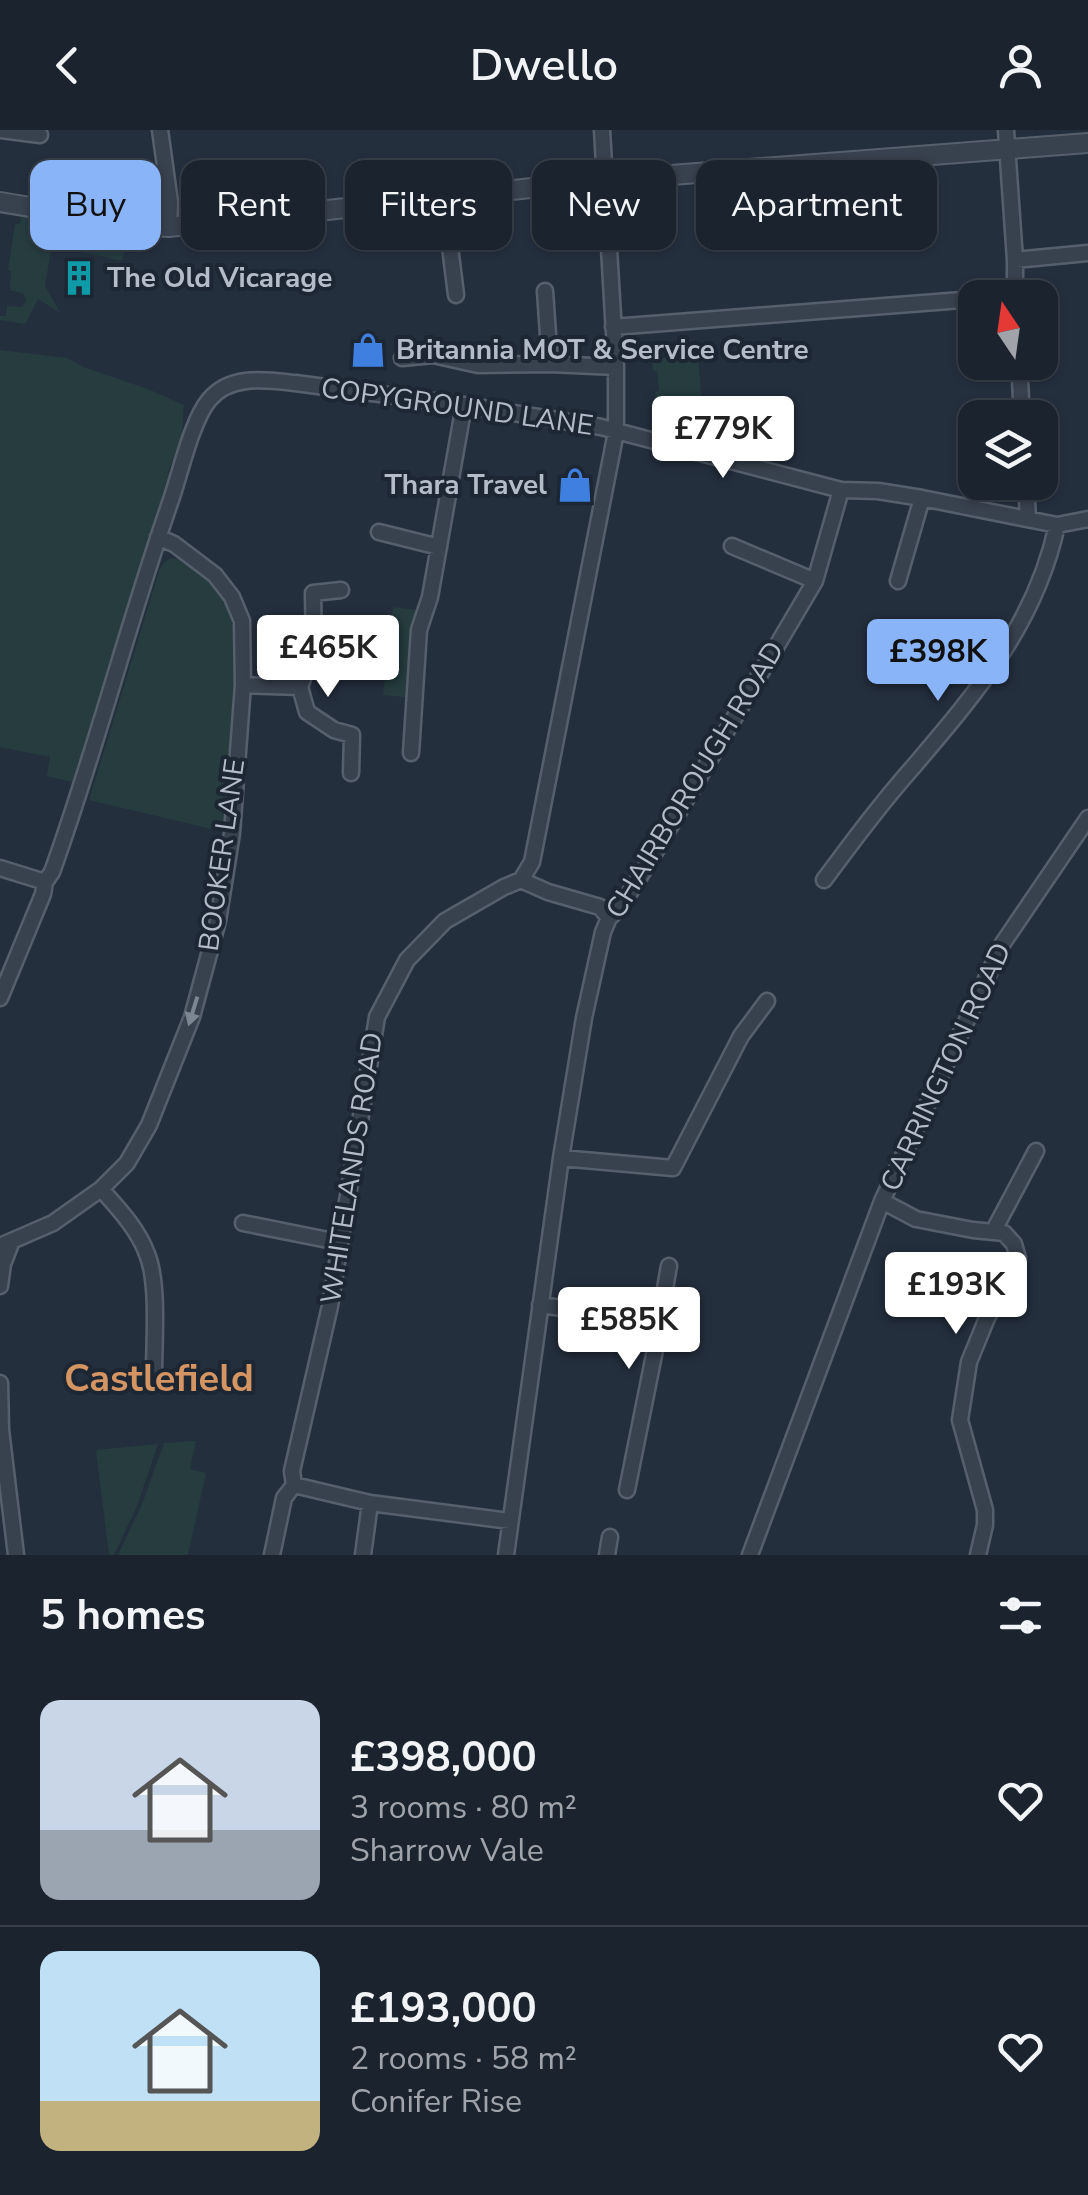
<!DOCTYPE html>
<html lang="en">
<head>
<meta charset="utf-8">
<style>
  :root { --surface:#1b232e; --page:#242b36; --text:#f1f3f6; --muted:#a0a4aa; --line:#39404a; --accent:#8ab4f8 }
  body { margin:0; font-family:"Nunito Sans",sans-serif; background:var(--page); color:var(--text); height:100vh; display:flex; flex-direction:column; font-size:38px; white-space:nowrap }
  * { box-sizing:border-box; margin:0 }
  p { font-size:32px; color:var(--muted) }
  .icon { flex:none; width:55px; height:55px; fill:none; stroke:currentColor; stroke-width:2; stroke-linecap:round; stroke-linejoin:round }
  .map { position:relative; height:1425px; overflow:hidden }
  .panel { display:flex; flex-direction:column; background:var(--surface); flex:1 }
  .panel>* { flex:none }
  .hud { position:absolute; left:30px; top:30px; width:1030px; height:90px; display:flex; gap:20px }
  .needle { width:65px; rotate:347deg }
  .fabs { position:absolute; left:958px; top:150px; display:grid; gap:20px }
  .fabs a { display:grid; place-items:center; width:100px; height:100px; border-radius:20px; background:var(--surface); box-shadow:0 2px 8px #0004,0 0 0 2px var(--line); font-size:50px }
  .price { position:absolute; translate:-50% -85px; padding:0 22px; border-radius:10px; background:#fff; color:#222; font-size:32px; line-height:65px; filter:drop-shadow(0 2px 5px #0008) }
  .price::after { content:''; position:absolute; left:50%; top:60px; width:30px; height:22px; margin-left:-15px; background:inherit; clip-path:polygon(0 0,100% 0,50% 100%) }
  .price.on { background:var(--accent); color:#111 }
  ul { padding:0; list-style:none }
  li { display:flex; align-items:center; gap:30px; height:250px; padding:0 40px }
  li+li { border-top:2px solid var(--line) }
  li span { display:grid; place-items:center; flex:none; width:280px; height:200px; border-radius:20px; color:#555 }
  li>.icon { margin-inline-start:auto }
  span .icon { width:120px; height:120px; fill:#fffc; stroke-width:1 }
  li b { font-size:42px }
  h2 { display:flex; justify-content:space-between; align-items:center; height:120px; padding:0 40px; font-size:42px }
  .pill { padding:0 35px; border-radius:20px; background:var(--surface); box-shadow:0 2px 8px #0004,0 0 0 2px var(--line); font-size:35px; line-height:90px }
  .pill.on { background:var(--accent); color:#111 }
  header { display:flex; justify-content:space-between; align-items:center; height:130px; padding:0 40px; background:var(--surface); font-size:45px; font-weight:600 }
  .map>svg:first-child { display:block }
  .green { fill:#263c3f }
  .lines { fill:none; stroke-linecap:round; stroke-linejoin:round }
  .minor-casing { stroke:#565f6c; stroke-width:19 }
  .tertiary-casing { stroke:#565f6c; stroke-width:22 }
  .minor { stroke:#38414e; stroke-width:14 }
  .tertiary { stroke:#38414e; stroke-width:18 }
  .oneway { fill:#7c8592 }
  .labels { text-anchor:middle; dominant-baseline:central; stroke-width:8; stroke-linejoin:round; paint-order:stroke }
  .poi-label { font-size:28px; font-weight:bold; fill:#b4bcc9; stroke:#1d2633; text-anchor:start }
  .street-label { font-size:28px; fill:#b4bcc9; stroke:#1d2633 }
  .district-label { font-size:38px; font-weight:bold; fill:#d59563; stroke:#1d2633 }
</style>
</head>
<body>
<header><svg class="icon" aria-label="back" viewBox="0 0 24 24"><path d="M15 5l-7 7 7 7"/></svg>Dwello<svg class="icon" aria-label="person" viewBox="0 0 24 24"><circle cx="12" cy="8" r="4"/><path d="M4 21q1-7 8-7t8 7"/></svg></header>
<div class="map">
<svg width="1088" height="1425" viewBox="0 0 1088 1425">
  <rect width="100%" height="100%" fill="#242f3e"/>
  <path class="green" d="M21,86L129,109L122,131L52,115L45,156L60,183L38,169L25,194L0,190V186H6L7,176L22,177L26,171L24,164L10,160L11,141L8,140L15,94H20Z
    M0,220L67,228L83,237L148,259L184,275L182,304L168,343L174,345L76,653L47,646L50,627L0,617Z
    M683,221L684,227L698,222L702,278H697L696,275H688V281H684L683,276H675V280H672L671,272L656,273L655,262L659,261L657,241L653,240L652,229L667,228V225L670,224L671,228L679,227V222Z
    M172,428L187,432L206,445L227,464L239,501L232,677L224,702L89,670L160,438L167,430Z
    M393,477L416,480L412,497L405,567L383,565Z
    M196,1311L190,1339L206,1343L188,1425H118L142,1374L164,1313Z
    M158,1314L137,1376L114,1425H109L96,1320Z"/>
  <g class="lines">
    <defs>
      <path id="minor" d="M0,0L40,5
        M160,0L170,72L169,97
        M1006,0L1015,130V168
        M444,68L456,165
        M92,86L104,44
        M1015,130L1088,123
        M990,168L1015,165
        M613,197L975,169
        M402,228L433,225L478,235L550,234L545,161
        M1019,232L1022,288
        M550,234L616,237
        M1026,352L1028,389
        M379,402L439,417
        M732,416L815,451
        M898,451L922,368
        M341,460L313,463L314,517L300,557L307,582L334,600L352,605L351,643
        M243,555L300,557
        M411,623L419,500L430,467L464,275
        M0,738L45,752
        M521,750L548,762L600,777L609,788
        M824,750C853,711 882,672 914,636C977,562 1036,493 1057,395
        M0,868L43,764L45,752L52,742C96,620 128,493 171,370C180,344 192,290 209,270C230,244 266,250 295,253L464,275L601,297L841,360L878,361L922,368L1057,395L1088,389
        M561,1028L673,1038L741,906L767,871
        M101,1059C118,1078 138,1099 147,1124C159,1153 154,1211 154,1244
        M882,1071L916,1089L973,1100L1004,1103L1014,1114L1018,1128L1011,1145L987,1188L969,1232L960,1290L985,1380V1395L978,1425
        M243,1093L338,1112
        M993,1102L1036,1021
        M0,1116L53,1093L101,1059L127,1033L149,995L192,887L218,791L232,703L243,555L242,491L232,467L215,445L174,414L158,407
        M0,1156L3,1134L12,1111
        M540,1175L649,1190
        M0,1253L1,1300L16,1425
        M294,1355L370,1373L510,1391
        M627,1360L655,1220L649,1190L663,1170L669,1136
        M272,1425L284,1368L294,1355L292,1341L330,1176L377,887L407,830L445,791L504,757L521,750L532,732L616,302V237L602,0
        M363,1425L370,1373
        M506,1425L561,1028L584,888L603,802L609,788L620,778L654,724L815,451L841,360
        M607,1425L610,1407
        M750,1425L882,1071L1003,813L1088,688"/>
      <path id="tertiary" d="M0,72L144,96L169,97L606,50L1088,13"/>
    </defs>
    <use href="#minor" class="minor-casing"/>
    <use href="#tertiary" class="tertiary-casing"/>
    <use href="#minor" class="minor"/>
    <use href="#tertiary" class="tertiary"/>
  </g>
  <defs><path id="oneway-solid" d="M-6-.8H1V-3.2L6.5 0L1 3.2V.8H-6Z" transform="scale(2.5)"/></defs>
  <use class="oneway" href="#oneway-solid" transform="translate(193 881) rotate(107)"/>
  <defs>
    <symbol id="building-bare" viewBox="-9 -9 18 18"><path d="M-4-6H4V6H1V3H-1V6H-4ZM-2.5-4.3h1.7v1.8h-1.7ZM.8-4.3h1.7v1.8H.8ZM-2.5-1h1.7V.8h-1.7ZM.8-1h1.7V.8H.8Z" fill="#0f9aa8" stroke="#1d2633" stroke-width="2.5" paint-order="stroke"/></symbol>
    <symbol id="shop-bare" viewBox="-9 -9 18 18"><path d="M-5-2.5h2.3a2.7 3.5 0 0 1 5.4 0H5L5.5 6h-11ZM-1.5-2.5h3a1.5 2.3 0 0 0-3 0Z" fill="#3f7fe0" stroke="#1d2633" stroke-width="2.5" paint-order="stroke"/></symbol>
  </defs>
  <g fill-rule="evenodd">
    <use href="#building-bare" x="54" y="123" width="50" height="50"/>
    <use href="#shop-bare" x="343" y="195" width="50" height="50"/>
    <use href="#shop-bare" x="550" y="330" width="50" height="50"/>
  </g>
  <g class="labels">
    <g class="poi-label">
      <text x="107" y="148">The Old Vicarage</text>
      <text x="396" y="220">Britannia MOT &amp; Service Centre</text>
      <text x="547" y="355" text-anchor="end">Thara Travel</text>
    </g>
    <g class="street-label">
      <text transform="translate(457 277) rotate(8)">COPYGROUND LANE</text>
      <text transform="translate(695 650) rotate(-59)">CHAIRBOROUGH ROAD</text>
      <text transform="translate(222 725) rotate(-82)">BOOKER LANE</text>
      <text transform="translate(946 937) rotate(-65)">CARRINGTON ROAD</text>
      <text transform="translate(352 1038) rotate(-81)">WHITELANDS ROAD</text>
    </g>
    <g class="district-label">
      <text x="159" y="1248">Castlefield</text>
    </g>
  </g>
</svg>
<div class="fabs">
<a><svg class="needle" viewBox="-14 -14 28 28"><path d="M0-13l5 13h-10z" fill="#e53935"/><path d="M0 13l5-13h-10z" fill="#a0a4aa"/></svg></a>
<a><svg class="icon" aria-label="layers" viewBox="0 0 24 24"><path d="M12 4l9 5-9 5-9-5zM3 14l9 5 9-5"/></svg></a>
</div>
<b class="price" style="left:723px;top:351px">£779K</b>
<b class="price" style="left:328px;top:570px">£465K</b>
<b class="price on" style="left:938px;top:574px">£398K</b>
<b class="price" style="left:956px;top:1207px">£193K</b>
<b class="price" style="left:629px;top:1242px">£585K</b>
<div class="hud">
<a class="pill on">Buy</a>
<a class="pill">Rent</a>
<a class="pill">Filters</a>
<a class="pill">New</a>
<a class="pill">Apartment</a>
</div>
</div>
<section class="panel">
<h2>5 homes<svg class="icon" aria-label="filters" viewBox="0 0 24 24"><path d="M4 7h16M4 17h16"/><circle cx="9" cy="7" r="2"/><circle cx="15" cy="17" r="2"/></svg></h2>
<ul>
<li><span style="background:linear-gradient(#c9d6e8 65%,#9aa5b1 0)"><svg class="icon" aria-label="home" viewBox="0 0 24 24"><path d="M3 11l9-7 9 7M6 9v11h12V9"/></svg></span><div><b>£398,000</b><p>3 rooms · 80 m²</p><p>Sharrow Vale</p></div><svg class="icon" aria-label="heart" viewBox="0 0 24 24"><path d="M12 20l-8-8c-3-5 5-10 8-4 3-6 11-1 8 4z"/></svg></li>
<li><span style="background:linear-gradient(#bfe0f5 75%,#c2b280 0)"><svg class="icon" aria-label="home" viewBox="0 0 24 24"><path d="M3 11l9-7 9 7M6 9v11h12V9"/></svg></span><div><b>£193,000</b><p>2 rooms · 58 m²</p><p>Conifer Rise</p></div><svg class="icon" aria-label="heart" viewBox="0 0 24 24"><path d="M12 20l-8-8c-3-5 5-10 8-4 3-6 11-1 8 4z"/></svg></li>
</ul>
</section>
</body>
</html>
